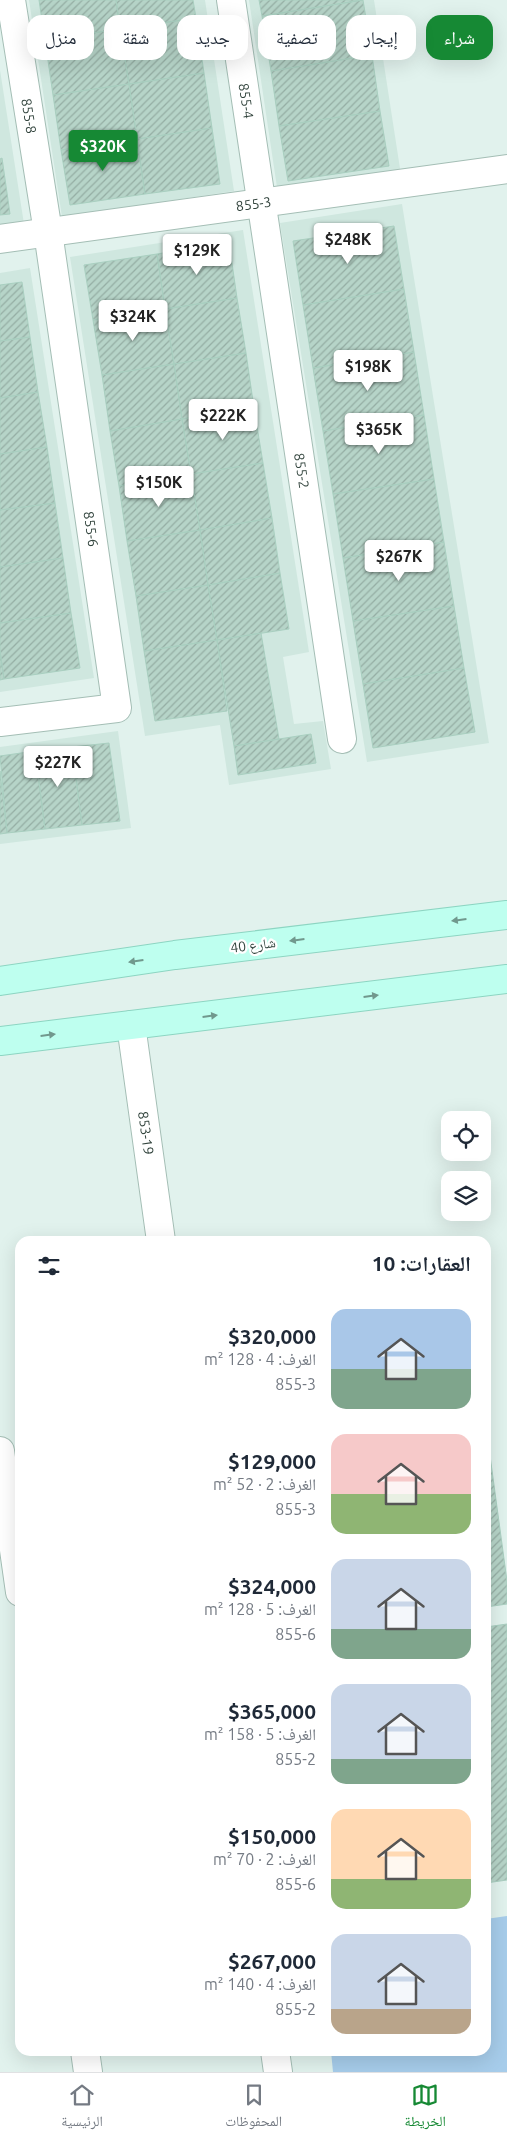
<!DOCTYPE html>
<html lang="ar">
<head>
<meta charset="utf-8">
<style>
  :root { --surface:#fff; --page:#f2f2f3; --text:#1f2937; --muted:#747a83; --line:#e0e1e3; --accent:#168934 }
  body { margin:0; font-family:Ubuntu,"Noto Naskh Arabic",sans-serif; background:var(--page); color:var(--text); direction:rtl; height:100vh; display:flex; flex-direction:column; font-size:19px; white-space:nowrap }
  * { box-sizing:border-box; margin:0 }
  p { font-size:16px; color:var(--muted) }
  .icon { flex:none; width:28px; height:28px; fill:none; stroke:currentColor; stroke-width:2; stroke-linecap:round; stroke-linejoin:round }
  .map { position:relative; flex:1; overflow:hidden; direction:ltr }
  .side { position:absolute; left:15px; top:1236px; width:476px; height:820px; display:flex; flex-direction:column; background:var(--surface); border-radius:15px; box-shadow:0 5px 20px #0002; direction:rtl }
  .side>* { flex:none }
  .banner { position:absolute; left:15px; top:15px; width:478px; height:45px; direction:rtl; display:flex; gap:10px }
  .buttons { position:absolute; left:441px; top:1111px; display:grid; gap:10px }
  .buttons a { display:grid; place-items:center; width:50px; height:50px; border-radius:10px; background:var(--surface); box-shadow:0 5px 20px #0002; font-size:25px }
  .price { position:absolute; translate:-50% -42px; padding:0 11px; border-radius:5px; background:#fff; color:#222; font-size:16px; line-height:32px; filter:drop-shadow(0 1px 2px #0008) }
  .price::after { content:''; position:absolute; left:50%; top:30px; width:15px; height:11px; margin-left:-8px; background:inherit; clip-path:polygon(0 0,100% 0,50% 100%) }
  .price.on { background:var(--accent); color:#fff }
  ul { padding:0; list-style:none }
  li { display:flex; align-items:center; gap:15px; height:125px; padding:0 20px }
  li span { display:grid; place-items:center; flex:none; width:140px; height:100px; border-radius:15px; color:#555 }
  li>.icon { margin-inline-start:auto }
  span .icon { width:60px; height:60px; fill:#fffc; stroke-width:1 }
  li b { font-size:21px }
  h2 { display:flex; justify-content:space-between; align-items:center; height:60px; padding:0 20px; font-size:21px }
  .tag { padding:0 18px; border-radius:15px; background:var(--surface); box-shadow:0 5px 20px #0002; font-size:18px; line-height:45px }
  .tag.on { background:var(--accent); color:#fff }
  .tabs { display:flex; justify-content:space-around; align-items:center; height:70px; border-top:1px solid var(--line); background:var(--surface); font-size:14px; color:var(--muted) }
  .tabs a { display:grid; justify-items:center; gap:2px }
  .tabs .on { color:var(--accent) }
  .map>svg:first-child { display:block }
  .residential { fill:#cfe7df }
  .grass { fill:#a6ccea }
  .building { fill:url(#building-hatch); stroke:#a9cfc0 }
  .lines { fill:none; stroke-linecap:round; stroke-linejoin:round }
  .minor-casing { stroke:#a4beb5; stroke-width:30 }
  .secondary-casing { stroke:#8dd5c2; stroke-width:30 }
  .minor { stroke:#fff; stroke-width:28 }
  .secondary { stroke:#beffef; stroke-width:28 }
  .oneway { fill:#71988d }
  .labels { text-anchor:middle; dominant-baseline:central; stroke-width:4.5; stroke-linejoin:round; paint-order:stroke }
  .street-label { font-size:14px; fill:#32443d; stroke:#fff }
</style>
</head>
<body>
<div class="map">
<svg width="507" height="2072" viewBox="0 0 507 2072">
  <defs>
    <pattern id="building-hatch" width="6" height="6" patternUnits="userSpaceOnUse" patternTransform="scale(1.25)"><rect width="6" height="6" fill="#b6d4c8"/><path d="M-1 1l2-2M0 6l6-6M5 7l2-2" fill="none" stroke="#95aea4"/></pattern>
  </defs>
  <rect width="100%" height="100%" fill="#e1f2ed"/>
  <path class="residential" d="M29,0H205L234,191L62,217Z
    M249,0H374L401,175L278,194Z
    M0,70L24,224L0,227Z
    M402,204L489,743L367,762L280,223Z
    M243,230L309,652L283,657L294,724L323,721L331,769L229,785L220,725L145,736L70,257Z
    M30,268L94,678L0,692V273Z
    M118,731L131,828L0,844V747Z"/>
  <path class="grass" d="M507,1916V2072H333L331,2051H486V1919Z"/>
  <path class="building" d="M39,0H116L120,29L45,40Z
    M116,0H193L196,18L120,29Z
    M259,0H363L262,16Z
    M363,0L372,55L271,71L262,16Z
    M196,18L204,73L129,84L120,29Z
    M120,29L129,84L53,95L45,40Z
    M372,55L380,111L279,126L271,71Z
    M204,73L212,128L137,139L129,84Z
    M129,84L137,139L61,150L53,95Z
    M380,111L389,166L288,181L279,126Z
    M212,128L220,184L145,194L137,139Z
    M137,139L145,194L70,205L61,150Z
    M2,158L10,214L0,215V159Z
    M394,226L404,289L303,305L293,241Z
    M229,242L237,298L165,309L157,254Z
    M157,254L165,309L93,320L84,265Z
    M22,282L30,337L0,341V285Z
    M404,289L414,352L313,368L303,305Z
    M237,298L246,353L174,364L165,309Z
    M165,309L174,364L102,375L93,320Z
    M30,337L38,392L0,398V341Z
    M414,352L424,415L323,431L313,368Z
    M246,353L254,408L182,419L174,364Z
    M174,364L182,419L110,431L102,375Z
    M38,392L47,447L0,454V398Z
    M254,408L263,463L191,474L182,419Z
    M424,415L434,479L333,494L323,431Z
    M182,419L191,474L119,486L110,431Z
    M47,447L55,503L0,510V454Z
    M263,463L272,518L200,530L191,474Z
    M191,474L200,530L127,541L119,486Z
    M434,479L444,542L343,558L333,494Z
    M55,503L63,558L0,567V510Z
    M272,518L280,573L208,585L200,530Z
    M200,530L208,585L136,596L127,541Z
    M444,542L454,606L353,621L343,558Z
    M63,558L71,613L0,623V567Z
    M280,573L289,629L217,640L208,585Z
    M208,585L217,640L144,651L136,596Z
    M454,606L464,668L363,684L353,621Z
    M71,613L80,668L4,679L0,651V623Z
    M261,633L279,739L234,746L217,640Z
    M217,640L227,711L155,721L144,651Z
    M0,651L4,679L0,680Z
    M464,668L475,732L373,748L363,684Z
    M311,734L316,763L238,775L234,746Z
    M109,743L120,821L82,825L72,747Z
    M72,747L82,825L45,829L35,751Z
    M35,751L45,829L7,833L0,756Z
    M0,771L7,833L0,834Z
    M486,1426L507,1581V1604L486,1607Z
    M507,1624V1880L486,1883V1627Z"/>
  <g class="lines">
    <defs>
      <g id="minor">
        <path id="s1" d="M231,0L342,739"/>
        <path id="s2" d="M0,239L507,169"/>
        <path d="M0,722L117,708L48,232L11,0"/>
        <path id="s3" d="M131,1025L161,1241"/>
        <path d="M0,1451L20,1592"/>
        <path d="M85,2051L88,2072"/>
        <path d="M275,2051L278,2072"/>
      </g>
      <path id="secondary" d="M0,981L175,955L507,915
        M0,1041L507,979"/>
    </defs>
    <use href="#minor" class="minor-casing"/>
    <use href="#secondary" class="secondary-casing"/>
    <use href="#minor" class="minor"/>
    <use href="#secondary" class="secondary"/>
  </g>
  <defs><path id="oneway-solid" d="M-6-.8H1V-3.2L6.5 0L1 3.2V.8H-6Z" transform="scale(1.25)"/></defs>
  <g class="oneway">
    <use href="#oneway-solid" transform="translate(459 920) rotate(173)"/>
    <use href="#oneway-solid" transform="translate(297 940) rotate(173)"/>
    <use href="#oneway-solid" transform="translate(136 961) rotate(172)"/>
    <use href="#oneway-solid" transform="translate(371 996) rotate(-7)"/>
    <use href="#oneway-solid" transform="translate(210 1016) rotate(-7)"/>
    <use href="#oneway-solid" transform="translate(48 1035) rotate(-7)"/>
  </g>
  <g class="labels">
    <g class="street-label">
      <text stroke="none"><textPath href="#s1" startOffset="102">855-4</textPath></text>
      <text transform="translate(29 116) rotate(81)">855-8</text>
      <text stroke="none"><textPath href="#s2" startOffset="256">855-3</textPath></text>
      <text stroke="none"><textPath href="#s1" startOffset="476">855-2</textPath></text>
      <text transform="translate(91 529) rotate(82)">855-6</text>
      <text transform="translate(253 945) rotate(-7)">شارع 40</text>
      <text stroke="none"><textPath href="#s3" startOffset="109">853-19</textPath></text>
    </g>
  </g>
</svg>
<div class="buttons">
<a><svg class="icon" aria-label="locate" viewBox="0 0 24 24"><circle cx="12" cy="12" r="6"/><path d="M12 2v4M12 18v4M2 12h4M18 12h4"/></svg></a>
<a><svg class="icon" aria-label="layers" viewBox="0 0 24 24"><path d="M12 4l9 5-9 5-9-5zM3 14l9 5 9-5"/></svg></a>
</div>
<b class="price on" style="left:103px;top:172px">$320K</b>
<b class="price" style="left:348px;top:265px">$248K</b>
<b class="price" style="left:197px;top:276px">$129K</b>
<b class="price" style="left:133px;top:342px">$324K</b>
<b class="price" style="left:368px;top:392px">$198K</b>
<b class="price" style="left:223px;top:441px">$222K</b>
<b class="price" style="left:379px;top:455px">$365K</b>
<b class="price" style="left:159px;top:508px">$150K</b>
<b class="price" style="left:399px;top:582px">$267K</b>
<b class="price" style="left:58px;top:788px">$227K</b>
<div class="banner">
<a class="tag on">شراء</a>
<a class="tag">إيجار</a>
<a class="tag">تصفية</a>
<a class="tag">جديد</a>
<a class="tag">شقة</a>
<a class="tag">منزل</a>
</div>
<section class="side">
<h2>العقارات: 10<svg class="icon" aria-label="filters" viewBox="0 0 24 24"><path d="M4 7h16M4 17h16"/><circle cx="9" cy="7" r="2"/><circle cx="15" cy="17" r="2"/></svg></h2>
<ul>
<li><span style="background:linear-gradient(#a9c7e8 60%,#7fa58c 0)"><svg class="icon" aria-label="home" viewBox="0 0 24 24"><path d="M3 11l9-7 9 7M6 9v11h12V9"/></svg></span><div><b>$320,000</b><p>الغرف: 4 · 128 m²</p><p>855-3</p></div></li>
<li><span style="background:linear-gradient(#f6c9c9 60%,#8fb573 0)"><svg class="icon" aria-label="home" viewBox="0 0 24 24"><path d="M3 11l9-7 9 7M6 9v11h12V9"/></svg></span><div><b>$129,000</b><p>الغرف: 2 · 52 m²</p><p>855-3</p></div></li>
<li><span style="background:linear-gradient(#c9d6e8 70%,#7fa58c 0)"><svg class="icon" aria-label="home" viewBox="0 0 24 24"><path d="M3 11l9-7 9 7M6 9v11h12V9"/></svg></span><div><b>$324,000</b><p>الغرف: 5 · 128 m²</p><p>855-6</p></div></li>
<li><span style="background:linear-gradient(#c9d6e8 75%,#7fa58c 0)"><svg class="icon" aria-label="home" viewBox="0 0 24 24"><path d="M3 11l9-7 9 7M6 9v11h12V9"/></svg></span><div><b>$365,000</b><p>الغرف: 5 · 158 m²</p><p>855-2</p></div></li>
<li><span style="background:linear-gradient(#ffd9b3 70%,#8fb573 0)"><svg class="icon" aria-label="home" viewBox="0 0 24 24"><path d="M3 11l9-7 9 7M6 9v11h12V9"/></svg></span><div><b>$150,000</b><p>الغرف: 2 · 70 m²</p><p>855-6</p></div></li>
<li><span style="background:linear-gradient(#c9d6e8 75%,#b9a48a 0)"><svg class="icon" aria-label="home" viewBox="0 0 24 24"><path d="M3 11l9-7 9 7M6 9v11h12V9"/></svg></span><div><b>$267,000</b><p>الغرف: 4 · 140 m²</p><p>855-2</p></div></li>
</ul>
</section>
</div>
<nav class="tabs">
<a class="on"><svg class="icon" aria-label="map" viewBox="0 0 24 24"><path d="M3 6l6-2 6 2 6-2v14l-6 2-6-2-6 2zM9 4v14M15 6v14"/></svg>الخريطة</a>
<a><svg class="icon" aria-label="saved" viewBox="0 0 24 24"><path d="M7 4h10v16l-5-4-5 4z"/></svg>المحفوظات</a>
<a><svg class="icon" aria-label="home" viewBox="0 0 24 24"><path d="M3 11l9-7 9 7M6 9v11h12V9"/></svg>الرئيسية</a>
</nav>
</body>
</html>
